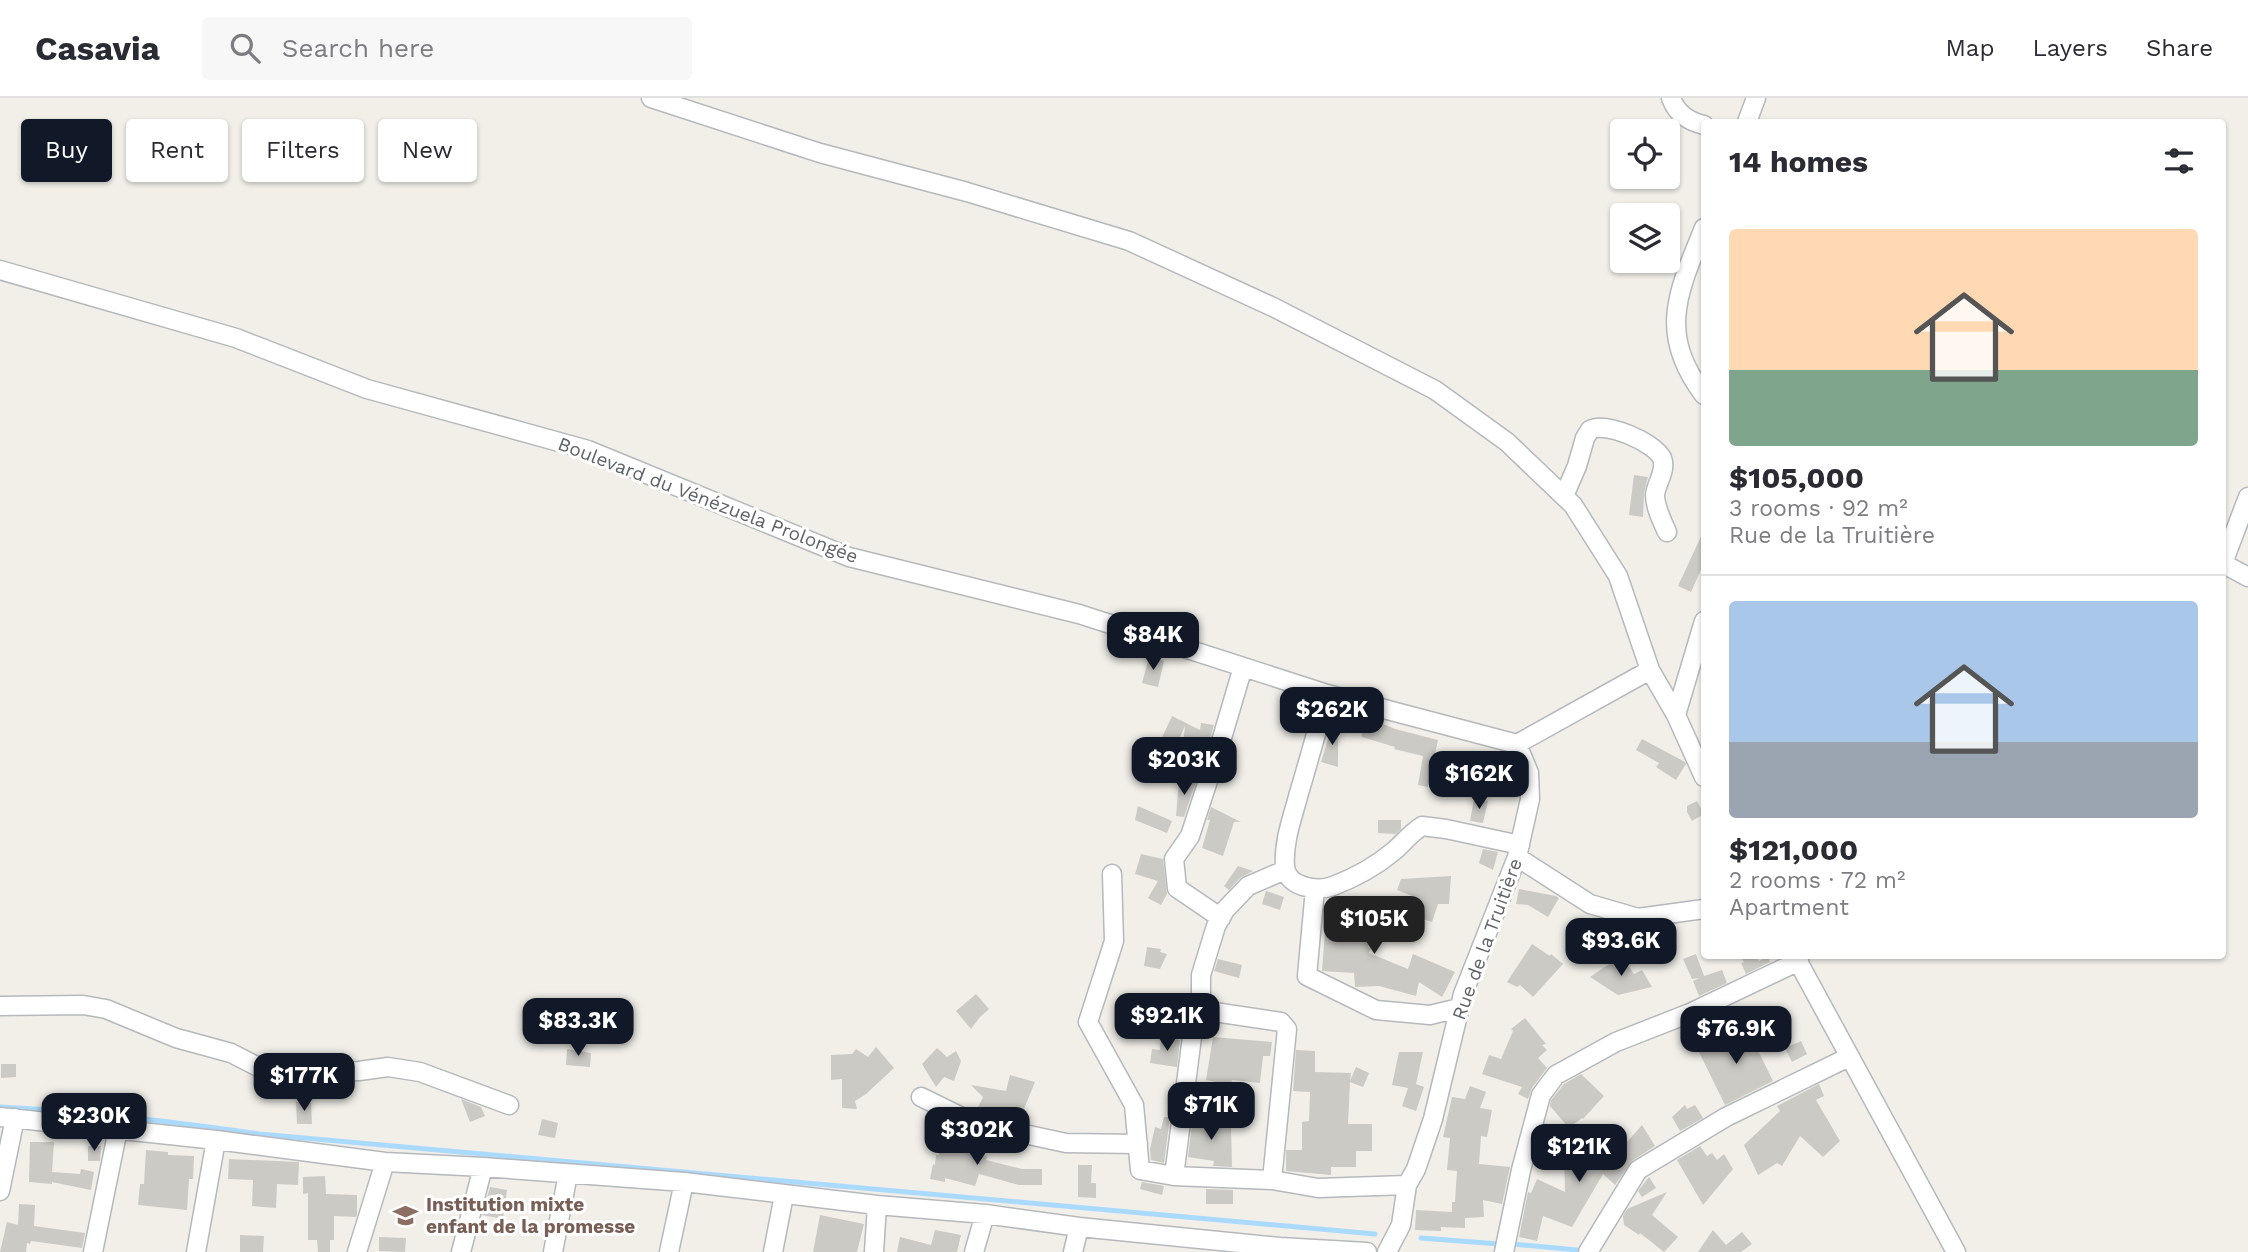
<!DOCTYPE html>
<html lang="en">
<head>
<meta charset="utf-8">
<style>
  :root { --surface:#fff; --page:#f7f7f7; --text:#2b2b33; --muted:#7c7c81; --line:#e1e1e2; --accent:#111827 }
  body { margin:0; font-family:"Work Sans",sans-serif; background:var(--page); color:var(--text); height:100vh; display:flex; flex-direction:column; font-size:26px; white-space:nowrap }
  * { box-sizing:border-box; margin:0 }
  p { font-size:23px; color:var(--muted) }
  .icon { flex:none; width:38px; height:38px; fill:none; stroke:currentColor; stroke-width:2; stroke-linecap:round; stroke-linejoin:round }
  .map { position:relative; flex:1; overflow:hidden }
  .sheet { position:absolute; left:1701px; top:21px; width:525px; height:840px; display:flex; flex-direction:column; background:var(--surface); border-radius:7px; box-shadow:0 2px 5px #0004 }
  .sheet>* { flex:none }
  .guide { position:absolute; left:21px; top:21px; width:665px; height:63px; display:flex; gap:14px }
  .fabs { position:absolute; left:1610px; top:21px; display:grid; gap:14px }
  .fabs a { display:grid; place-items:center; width:70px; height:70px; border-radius:7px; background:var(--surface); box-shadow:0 2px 5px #0004; font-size:35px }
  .price { position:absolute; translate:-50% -60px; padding:0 16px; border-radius:14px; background:var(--accent); color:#fff; font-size:23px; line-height:46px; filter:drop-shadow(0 2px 4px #0008) }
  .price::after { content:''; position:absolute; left:50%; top:42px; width:21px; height:16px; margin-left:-10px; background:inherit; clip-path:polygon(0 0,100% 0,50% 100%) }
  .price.on { background:#222; color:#fff }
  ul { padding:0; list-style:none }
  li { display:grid; align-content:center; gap:14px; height:371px; padding:0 28px }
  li+li { border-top:2px solid var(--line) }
  li span { display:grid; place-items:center; height:217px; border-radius:7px; color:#555 }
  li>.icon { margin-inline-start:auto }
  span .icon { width:126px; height:126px; fill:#fffc; stroke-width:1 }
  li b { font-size:30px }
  h2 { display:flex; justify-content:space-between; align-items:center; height:84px; padding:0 28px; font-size:30px }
  .tag { padding:0 24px; border-radius:7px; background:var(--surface); box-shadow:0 2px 5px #0004; font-size:24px; line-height:63px }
  .tag.on { background:var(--accent); color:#fff }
  header { display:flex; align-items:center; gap:42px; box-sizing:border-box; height:98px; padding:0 35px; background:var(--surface); border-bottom:2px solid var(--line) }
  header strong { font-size:33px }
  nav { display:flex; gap:38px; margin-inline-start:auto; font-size:24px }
  .search { width:490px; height:63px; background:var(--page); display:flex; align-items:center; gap:18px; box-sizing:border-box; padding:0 24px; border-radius:7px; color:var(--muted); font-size:26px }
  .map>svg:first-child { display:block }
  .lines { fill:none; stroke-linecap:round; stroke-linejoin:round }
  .stream { stroke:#aadaff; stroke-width:5 }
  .building { fill:#cccac5 }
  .minor-casing { stroke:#b5b8bc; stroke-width:21 }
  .minor { stroke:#fff; stroke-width:18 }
  .labels { text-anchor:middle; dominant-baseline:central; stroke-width:6; stroke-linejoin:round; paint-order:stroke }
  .street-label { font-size:19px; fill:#5f6368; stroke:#fff }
  .education-label { font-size:19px; font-weight:bold; fill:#785e54; stroke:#fff; text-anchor:start }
</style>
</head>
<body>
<header>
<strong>Casavia</strong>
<div class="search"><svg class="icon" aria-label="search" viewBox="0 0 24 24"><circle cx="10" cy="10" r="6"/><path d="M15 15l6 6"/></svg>Search here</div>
<nav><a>Map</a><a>Layers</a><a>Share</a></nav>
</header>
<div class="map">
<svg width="2248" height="1154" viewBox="0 0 2248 1154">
  <rect width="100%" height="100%" fill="#f1efe8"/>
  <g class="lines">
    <path class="stream" d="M0,1009C87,1013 173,1024 260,1036L1375,1136
      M1421,1140L1499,1146
      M1513,1146L1577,1152"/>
  </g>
  <path class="building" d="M1634,377L1648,379L1644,395L1643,419L1629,417Z
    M1704,432V465L1691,494L1678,488Z
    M1149,559L1164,563L1158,589L1142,585Z
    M1172,618L1200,632L1201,625L1214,627L1205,656L1201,655L1199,664L1182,657L1185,628L1173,654L1158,648Z
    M1334,621L1338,622V669L1321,664Z
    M1361,625L1381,631L1383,626L1395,631L1438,642L1428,689L1418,687L1423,658L1394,651L1395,649L1362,639Z
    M1642,641L1685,664L1686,666L1676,682L1656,669L1659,665L1636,652Z
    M1179,683L1196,684L1184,719L1176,718Z
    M1474,701L1488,703L1483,725L1470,723Z
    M1697,703L1704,716L1692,723L1687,714V708Z
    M1138,708L1172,723L1167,735L1135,722Z
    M1211,709L1241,724H1234L1223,758L1202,750L1210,722H1207Z
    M1378,722H1401V731L1396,736L1378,735Z
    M1483,751L1498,754L1493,772L1479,765Z
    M1141,756L1163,761L1167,796L1161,807L1148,800L1158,783L1135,776Z
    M1238,768L1253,773L1240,780L1229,792L1224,788Z
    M1451,778L1449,806H1438L1432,824L1414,818L1420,801L1397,792L1401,781Z
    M1519,791L1556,798L1559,800L1548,819L1528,807L1516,806Z
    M1266,793L1284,799L1280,812L1262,806Z
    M1346,799L1360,804L1356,814L1380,826L1368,849L1371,850L1369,855L1408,871L1413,856L1455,874L1442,899L1419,884L1416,898L1379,888L1355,889L1354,875L1322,873L1326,820H1328L1330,812L1340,815Z
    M1532,846L1550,858L1551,856L1563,866L1533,899L1520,887L1517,889L1507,884Z
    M1147,849L1161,851L1160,854L1167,856L1160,871L1144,868Z
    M1696,856L1704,878L1722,872L1727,885L1699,898L1693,883L1699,880L1692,881L1683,861Z
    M1621,858L1634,876L1642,872L1652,889L1618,897L1590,879Z
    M1740,858H1756L1759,863L1768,858L1770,864L1746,876L1741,865L1744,864Z
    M1218,861L1242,867L1239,880L1214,873Z
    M976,896L989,911L980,919L971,931L956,913Z
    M1525,920L1546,946L1542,947L1547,952L1538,960L1547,970L1532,990L1528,1001L1518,996L1522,989L1482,976L1489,957L1501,961L1513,933L1511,931Z
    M1746,928L1773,983L1725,1007L1698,952L1721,943L1720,941Z
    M1213,939L1272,944L1270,958H1263L1260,985L1232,982L1231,987L1206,982Z
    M1161,940L1180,942L1177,969L1150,965L1152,951L1160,952Z
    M1801,943L1807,956L1792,964L1785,950Z
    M876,949L894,970L866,996L855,1003L857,1011L842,1010V981L831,982V957L852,956L856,951L868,959Z
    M937,950L947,959L956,953L961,963L954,983L944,979L936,989L922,966Z
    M567,951L591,955L590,969L566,967Z
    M1296,952L1315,953V974L1351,975L1350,983L1356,969L1369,975L1363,989L1350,984L1348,1026H1372V1053H1356V1069H1331V1077L1286,1073V1052H1302V1024L1309,1023L1310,994L1293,993Z
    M1399,954H1423L1416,986L1424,989L1416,1013L1402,1008L1408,990L1392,987Z
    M1,966H16V979L1,980Z
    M1581,976L1604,998L1583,1021L1582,1020L1569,1030L1550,1008L1551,1002L1564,986Z
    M1010,977L1035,984L1024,1011L1027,1013L1022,1024L988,1016L977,1011L983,999L971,987L1006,993Z
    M1819,986L1824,998L1816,1002L1840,1043L1823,1059L1800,1038L1782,1068L1777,1065L1758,1077L1744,1047L1780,1013L1777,1008Z
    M1470,988L1486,994L1480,1010L1492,1012L1487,1039L1481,1038L1479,1066L1510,1069L1502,1106L1483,1102L1484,1119L1465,1120V1130L1441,1129V1133L1415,1132L1416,1112L1452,1114V1104H1455L1457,1073L1447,1072L1450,1040L1443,1039L1452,999L1465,1001Z
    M461,1001L481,1009L485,1018L470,1024Z
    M296,1004L311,1005L312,1026H297Z
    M1685,1007L1687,1011L1695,1007L1703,1020L1680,1033L1672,1019Z
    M1193,1018H1213V1027H1231L1232,1069L1213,1068L1214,1063L1188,1059Z
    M1164,1019H1170L1164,1065L1151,1062L1150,1051L1155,1029L1161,1031Z
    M542,1021L558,1025L555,1040L538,1037Z
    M1642,1027L1655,1048L1632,1063L1615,1087L1603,1076L1572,1129L1543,1118L1537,1143L1519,1139L1528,1094L1531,1095L1537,1081L1565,1094L1564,1057L1604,1056L1610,1047L1619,1053Z
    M940,1040L963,1041L962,1048L987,1059L986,1062L1022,1071H1042V1087H1019L979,1076L975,1088L945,1080V1084L930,1081L933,1066L935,1067L936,1057H939Z
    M30,1044H54L52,1074L80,1076L81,1071L94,1074L91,1092L52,1084V1086L29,1084Z
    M88,1048H101L100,1063H88Z
    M1700,1048L1707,1058L1712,1055L1717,1062L1724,1056L1733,1071L1703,1107L1677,1062Z
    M146,1052L168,1054V1057L194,1058L193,1081H189L187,1112L138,1107L140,1086H144Z
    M229,1061L299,1064L298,1087L277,1086L276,1110L252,1108L253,1082L228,1081Z
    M1078,1067H1092L1091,1085H1096V1100L1078,1099Z
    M325,1078L326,1096L357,1097V1117L356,1119L334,1118V1142H330V1154H318L317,1142H308V1095L303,1096V1079Z
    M1649,1079L1656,1090L1642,1099L1638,1093Z
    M1142,1084L1164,1088L1162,1097L1140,1091Z
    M490,1089L507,1092L503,1121L482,1117Z
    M1206,1091L1233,1092V1106H1206Z
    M1667,1094L1652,1117L1678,1139L1664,1154L1640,1135L1639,1137L1624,1127L1623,1118L1627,1111Z
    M19,1106L35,1107L34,1128L85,1135L82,1150L31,1143L30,1146L27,1145L26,1154H0L7,1124L18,1127Z
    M820,1117L864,1126L857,1154H813Z
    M935,1132L961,1137L957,1154H897L900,1139L931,1147Z
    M1713,1132L1726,1147L1742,1134L1752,1146L1741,1154H1698Z
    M240,1137L264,1138L263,1154H240Z
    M379,1139L406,1140L405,1154L379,1153Z"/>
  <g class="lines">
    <defs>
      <path id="minor" d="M651,0L820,55L967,94L1129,143L1273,209L1435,292L1507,344L1573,407L1618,478L1650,572L1676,617L1704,679
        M1671,0C1677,16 1688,23 1704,27
        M1747,24L1756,0
        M1704,130C1678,194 1657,235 1704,297
        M0,172L236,240L367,291L588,352L849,459L1079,516L1327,596L1517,646L1650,572
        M1564,398L1577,368L1585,340L1590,332C1605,323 1654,344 1662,360C1667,373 1656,385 1655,397C1655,409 1662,423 1667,434
        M2222,465L2248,479
        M2223,465L2248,399
        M1327,596C1318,629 1309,662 1299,695C1293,718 1283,744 1285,768C1286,789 1317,794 1333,788C1354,780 1376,768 1394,753C1403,745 1411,735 1422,728L1446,731L1520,747
        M1676,617L1704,523
        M1517,759L1590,806L1638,820L1704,811
        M1112,776L1114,843L1088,924L1134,1007L1140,1072L1174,1078L1272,1082L1318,1090L1407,1087
        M1315,791L1307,878L1376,912L1430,917L1459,910
        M1221,820L1177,790L1174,761L1190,738L1222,640L1243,569
        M1795,858L1956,1154
        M0,908L83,907L106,911L176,940L231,955L274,977L359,973L388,969L420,974L509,1007
        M1201,912L1281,924L1287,931L1272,1082
        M921,999L974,1025L1066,1045L1138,1046
        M0,1019L216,1042L385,1064L483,1069L684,1084L877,1107L985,1116L1079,1129L1280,1149L1367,1154
        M1174,1078L1192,939L1201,912V877L1216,828L1225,812L1248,788L1285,772
        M0,1093L15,1020
        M93,1154L118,1031
        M196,1154L216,1042
        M357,1154L385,1064
        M461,1154L483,1069
        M553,1154L568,1076
        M669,1154L684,1084
        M773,1154L784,1097
        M874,1154L877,1107
        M974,1154L985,1116
        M1073,1154L1079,1129
        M1387,1154L1401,1127L1407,1087L1416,1071L1433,1021L1463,896L1517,759L1530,701L1529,675L1517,646
        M1504,1154L1521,1072L1541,997L1556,977L1616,944L1690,915L1799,863
        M1588,1154L1638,1072L1726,1019L1849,959"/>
    </defs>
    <use href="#minor" class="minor-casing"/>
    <use href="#minor" class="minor"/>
  </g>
  <defs>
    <symbol id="school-bare" viewBox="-9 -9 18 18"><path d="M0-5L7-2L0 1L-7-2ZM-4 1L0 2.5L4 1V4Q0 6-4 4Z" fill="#8d6e63" stroke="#fff" stroke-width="2.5" paint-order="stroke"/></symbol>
  </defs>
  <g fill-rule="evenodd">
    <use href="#school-bare" x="388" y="1100" width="35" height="35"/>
  </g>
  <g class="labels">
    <g class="street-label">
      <text transform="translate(708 402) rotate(21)">Boulevard du Vénézuela Prolongée</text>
      <text transform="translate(1487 841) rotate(-70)">Rue de la Truitière</text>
    </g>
    <g class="education-label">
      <text x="426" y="1106">Institution mixte<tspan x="426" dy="22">enfant de la promesse</tspan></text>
    </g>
  </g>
</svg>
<div class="fabs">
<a><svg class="icon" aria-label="locate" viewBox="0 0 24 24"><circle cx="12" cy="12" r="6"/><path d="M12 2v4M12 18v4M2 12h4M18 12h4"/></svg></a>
<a><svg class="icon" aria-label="layers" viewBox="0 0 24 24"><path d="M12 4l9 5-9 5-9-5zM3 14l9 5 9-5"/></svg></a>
</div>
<b class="price" style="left:1153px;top:574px">$84K</b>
<b class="price" style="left:1332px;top:649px">$262K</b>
<b class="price" style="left:1184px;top:699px">$203K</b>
<b class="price" style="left:1479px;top:713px">$162K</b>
<b class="price on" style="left:1374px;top:858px">$105K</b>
<b class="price" style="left:1621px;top:880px">$93.6K</b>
<b class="price" style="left:1167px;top:955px">$92.1K</b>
<b class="price" style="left:578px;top:960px">$83.3K</b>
<b class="price" style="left:1736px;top:968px">$76.9K</b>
<b class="price" style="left:304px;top:1015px">$177K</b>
<b class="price" style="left:1211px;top:1044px">$71K</b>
<b class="price" style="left:94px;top:1055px">$230K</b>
<b class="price" style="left:977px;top:1069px">$302K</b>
<b class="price" style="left:1579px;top:1086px">$121K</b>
<div class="guide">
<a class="tag on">Buy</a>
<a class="tag">Rent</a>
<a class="tag">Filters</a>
<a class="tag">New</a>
</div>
<section class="sheet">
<h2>14 homes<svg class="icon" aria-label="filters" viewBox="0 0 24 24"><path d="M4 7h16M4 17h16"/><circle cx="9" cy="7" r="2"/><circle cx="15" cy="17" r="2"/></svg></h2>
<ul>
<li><span style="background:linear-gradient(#ffd9b3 65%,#7fa58c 0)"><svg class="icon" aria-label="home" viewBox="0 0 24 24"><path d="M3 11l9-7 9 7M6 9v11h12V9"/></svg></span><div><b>$105,000</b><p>3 rooms · 92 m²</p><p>Rue de la Truitière</p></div></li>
<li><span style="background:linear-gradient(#a9c7e8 65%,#9aa5b1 0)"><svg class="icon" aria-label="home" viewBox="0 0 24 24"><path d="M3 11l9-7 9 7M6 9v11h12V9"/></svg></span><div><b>$121,000</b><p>2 rooms · 72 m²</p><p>Apartment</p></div></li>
</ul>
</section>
</div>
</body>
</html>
